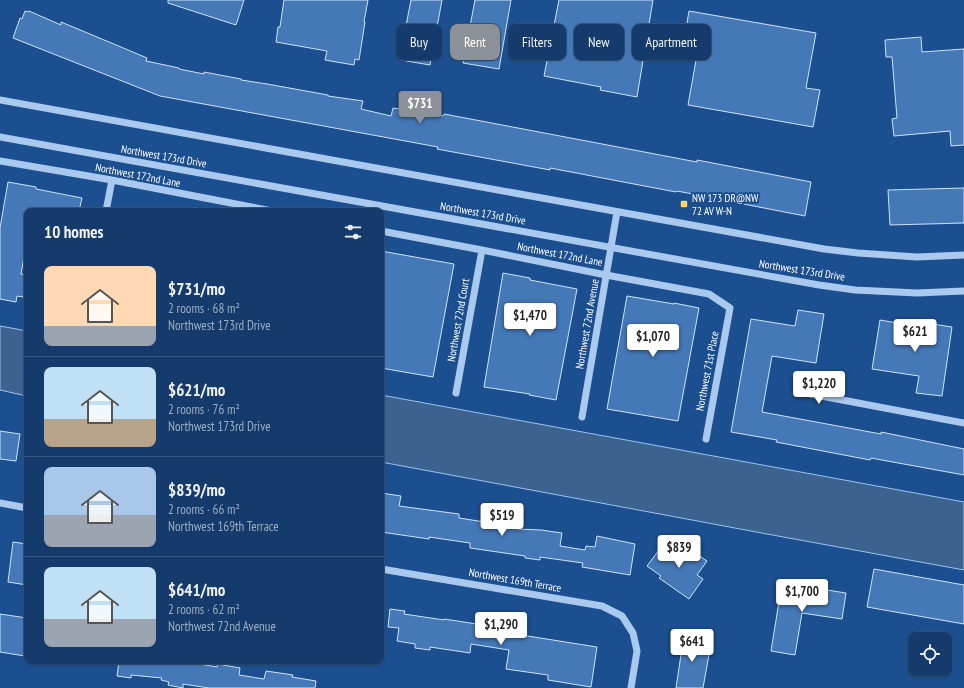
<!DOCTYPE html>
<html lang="en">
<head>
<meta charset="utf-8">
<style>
  :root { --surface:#143b6b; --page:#214673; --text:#f1f3f6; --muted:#9dadc1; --line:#33557e; --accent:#8c9099 }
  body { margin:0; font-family:"PT Sans Narrow",sans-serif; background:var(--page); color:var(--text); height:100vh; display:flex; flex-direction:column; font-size:15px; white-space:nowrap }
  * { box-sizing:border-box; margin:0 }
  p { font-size:13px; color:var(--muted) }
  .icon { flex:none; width:22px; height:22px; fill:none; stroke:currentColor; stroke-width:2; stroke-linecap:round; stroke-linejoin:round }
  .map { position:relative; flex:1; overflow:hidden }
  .drawer { position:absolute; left:24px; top:208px; width:360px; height:456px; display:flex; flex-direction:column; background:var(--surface); border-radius:8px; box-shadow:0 1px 3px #0004,0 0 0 1px var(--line) }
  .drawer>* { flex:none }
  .top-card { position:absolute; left:396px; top:24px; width:380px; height:36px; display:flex; gap:8px }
  .buttons { position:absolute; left:908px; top:632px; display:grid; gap:8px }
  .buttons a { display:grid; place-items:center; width:44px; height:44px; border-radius:8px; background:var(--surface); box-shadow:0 1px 3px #0004,0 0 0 1px var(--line); font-size:20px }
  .price { position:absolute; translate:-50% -34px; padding:0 9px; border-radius:4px; background:#fff; color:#222; font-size:13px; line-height:26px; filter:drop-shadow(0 1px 2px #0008) }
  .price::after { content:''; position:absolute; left:50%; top:24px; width:12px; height:9px; margin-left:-6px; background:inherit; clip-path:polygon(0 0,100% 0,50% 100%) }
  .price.current { background:var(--accent); color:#fff }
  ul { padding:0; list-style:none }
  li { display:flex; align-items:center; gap:12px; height:100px; padding:0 20px }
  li+li { border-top:1px solid var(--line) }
  li span { display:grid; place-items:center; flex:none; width:112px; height:80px; border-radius:8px; color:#555 }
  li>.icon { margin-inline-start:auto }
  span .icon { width:48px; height:48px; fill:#fffc; stroke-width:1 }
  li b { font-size:17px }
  h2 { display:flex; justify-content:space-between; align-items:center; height:48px; padding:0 20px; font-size:17px }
  .chip { padding:0 14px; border-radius:8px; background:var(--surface); box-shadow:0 1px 3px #0004,0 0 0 1px var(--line); font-size:14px; line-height:36px }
  .chip.current { background:var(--accent); color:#fff }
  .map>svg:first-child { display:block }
  .water { fill:#3c6290; stroke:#9cc4f0 }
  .building { fill:#4478b7; stroke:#cfe3fa }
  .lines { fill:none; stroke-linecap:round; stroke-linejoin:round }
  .minor { stroke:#a9c9ee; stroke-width:7 }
  .poi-dot { fill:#ffd166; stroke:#1b4f8f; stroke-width:1.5 }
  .labels { text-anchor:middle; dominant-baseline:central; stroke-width:4; stroke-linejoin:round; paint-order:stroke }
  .street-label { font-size:11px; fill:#fff; stroke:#1b4f8f }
  .poi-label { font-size:11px; fill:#fff; stroke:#1b4f8f; text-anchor:start }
</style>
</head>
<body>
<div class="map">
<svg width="964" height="688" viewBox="0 0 964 688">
  <rect width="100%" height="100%" fill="#1b4f8f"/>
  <path class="water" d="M0,326L27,331V396L0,390Z
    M381,395L964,502V570L767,534L381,462Z"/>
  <path class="building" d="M168,0H244L236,25L168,3Z
    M284,0H368L364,22H365L359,60L355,59L354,65L325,60L327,51L276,42L278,27H280Z
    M411,0H442L430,65L401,60L404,46H402Z
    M475,0H511L499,69L463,63Z
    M559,0H653L637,97L600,90L601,87L544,76Z
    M25,11L28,12L29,11L61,25V22L121,47L147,58L146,61L179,68V69L204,74V72L241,79V80L267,84L328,95V96L363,101L361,109L391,116L393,108L407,110V109L443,116L444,114L697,162V160L811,182L805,216L677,191L676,192L550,168V170L437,149L438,147L160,96L13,38L20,18L22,19Z
    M689,11L816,33L806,88L820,90L813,127L688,105L698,49L683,46Z
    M921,37L922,52L964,49V145L951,146L950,131L894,136L892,119L897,118L892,57H886L885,40Z
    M8,182L36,187V189L82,198L79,211H27V239L21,274L27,275L23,297L17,296L16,302L0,299V228Z
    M964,188V223L890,225L888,190Z
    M381,251L454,264L433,377L381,368Z
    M503,273L530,278V280L577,289L556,400L529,395L530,394L484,387Z
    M627,296L674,304V303L699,308L678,421L607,409Z
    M798,310L824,314L816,363L772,356L762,412L881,434V432L964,449V475L871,458L870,460L776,442L777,440L731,432L751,319L795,326Z
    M880,320L926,328V323L952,327L942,396L916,393L919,376L872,369Z
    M0,431L20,434L16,461L0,459Z
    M381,493L401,496L399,506L459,514V518L517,527V529L541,530L562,533L560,546L585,550L586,546L595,547L597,536L635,544L630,575L582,567L583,563L540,557V560L525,558V556L470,548V543L429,537V539L381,532Z
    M13,542L27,544V585L8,582Z
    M682,544L707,561L697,575L703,579L689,599L659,578L661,576L647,566L659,550L664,553L669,546L677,551Z
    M874,569L964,585V624L867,607Z
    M782,583L846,593L842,619L802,613L795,655L771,651Z
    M390,609L405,611L404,614L444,620V619L490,626V627L516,631L515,634L597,647L591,687L548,680V675L506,669L509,650L471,644L470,653L430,647V650L415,648V644L397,641L399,628L388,627Z
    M0,614L27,618V642L25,656L0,652Z
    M682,633L699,635L697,647L710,649L703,688H676L682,648H680Z
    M119,661H182L217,667L218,664L240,668L239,675L264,679L266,671L293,675L292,677L316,681L315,688H209L183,684V688L168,685L169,682L161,680L162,678L131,675V678L117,676Z"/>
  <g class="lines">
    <path class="minor" d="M0,100L824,249L858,253L917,257L964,255
      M0,137L819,285L855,290L917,293L964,291
      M0,161L112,180L272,211
      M106,211L112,180
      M381,231L482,250L606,275L709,294L730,308L706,439
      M800,392L964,423
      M456,393L482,250
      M582,417L617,212
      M0,503L27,508
      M381,569L602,606L622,616L633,633L637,651L631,688"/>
  </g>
  <rect class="poi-dot" x="680" y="200" width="8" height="8" rx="2"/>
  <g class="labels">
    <g class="street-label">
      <text transform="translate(164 156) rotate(10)">Northwest 173rd Drive</text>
      <text transform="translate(138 175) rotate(11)">Northwest 172nd Lane</text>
      <text transform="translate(483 213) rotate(10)">Northwest 173rd Drive</text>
      <text transform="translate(560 254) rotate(11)">Northwest 172nd Lane</text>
      <text transform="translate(802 270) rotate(9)">Northwest 173rd Drive</text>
      <text transform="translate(458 320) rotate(-80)">Northwest 72nd Court</text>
      <text transform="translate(587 324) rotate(-80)">Northwest 72nd Avenue</text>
      <text transform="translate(707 371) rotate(-79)">Northwest 71st Place</text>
      <text transform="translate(515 580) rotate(10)">Northwest 169th Terrace</text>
    </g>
    <g class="poi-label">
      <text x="692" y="198">NW 173 DR@NW<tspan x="692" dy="13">72 AV W-N</tspan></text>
    </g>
  </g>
</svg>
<div class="buttons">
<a><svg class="icon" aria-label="locate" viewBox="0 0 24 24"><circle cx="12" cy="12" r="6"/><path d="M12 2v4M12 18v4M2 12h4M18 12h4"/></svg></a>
</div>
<b class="price current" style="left:420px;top:125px">$731</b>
<b class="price" style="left:530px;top:337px">$1,470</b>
<b class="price" style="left:915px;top:353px">$621</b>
<b class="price" style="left:653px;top:358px">$1,070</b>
<b class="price" style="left:819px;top:405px">$1,220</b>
<b class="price" style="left:502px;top:537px">$519</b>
<b class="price" style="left:679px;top:569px">$839</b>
<b class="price" style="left:802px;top:613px">$1,700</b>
<b class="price" style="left:501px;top:646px">$1,290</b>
<b class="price" style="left:692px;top:663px">$641</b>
<div class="top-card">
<a class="chip">Buy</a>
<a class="chip current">Rent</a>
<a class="chip">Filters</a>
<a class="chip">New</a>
<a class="chip">Apartment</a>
</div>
<section class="drawer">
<h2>10 homes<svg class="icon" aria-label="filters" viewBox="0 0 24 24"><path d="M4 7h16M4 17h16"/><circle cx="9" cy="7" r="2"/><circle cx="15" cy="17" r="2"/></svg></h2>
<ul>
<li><span style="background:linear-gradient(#ffd9b3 75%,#9aa5b1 0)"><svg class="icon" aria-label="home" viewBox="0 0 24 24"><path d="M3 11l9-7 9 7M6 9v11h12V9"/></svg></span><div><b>$731/mo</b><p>2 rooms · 68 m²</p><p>Northwest 173rd Drive</p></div></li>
<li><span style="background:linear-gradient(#bfe0f5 65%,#b9a48a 0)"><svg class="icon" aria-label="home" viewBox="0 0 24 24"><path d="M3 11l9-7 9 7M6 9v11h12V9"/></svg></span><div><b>$621/mo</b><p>2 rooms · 76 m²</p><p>Northwest 173rd Drive</p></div></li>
<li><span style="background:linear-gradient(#a9c7e8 60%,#9aa5b1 0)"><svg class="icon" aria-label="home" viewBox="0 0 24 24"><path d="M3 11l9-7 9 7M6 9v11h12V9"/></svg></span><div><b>$839/mo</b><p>2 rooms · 66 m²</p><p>Northwest 169th Terrace</p></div></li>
<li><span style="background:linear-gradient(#bfe0f5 65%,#9aa5b1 0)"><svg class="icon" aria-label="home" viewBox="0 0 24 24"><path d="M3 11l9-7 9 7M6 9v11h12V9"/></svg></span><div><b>$641/mo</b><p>2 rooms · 62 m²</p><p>Northwest 72nd Avenue</p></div></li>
</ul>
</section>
</div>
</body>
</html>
